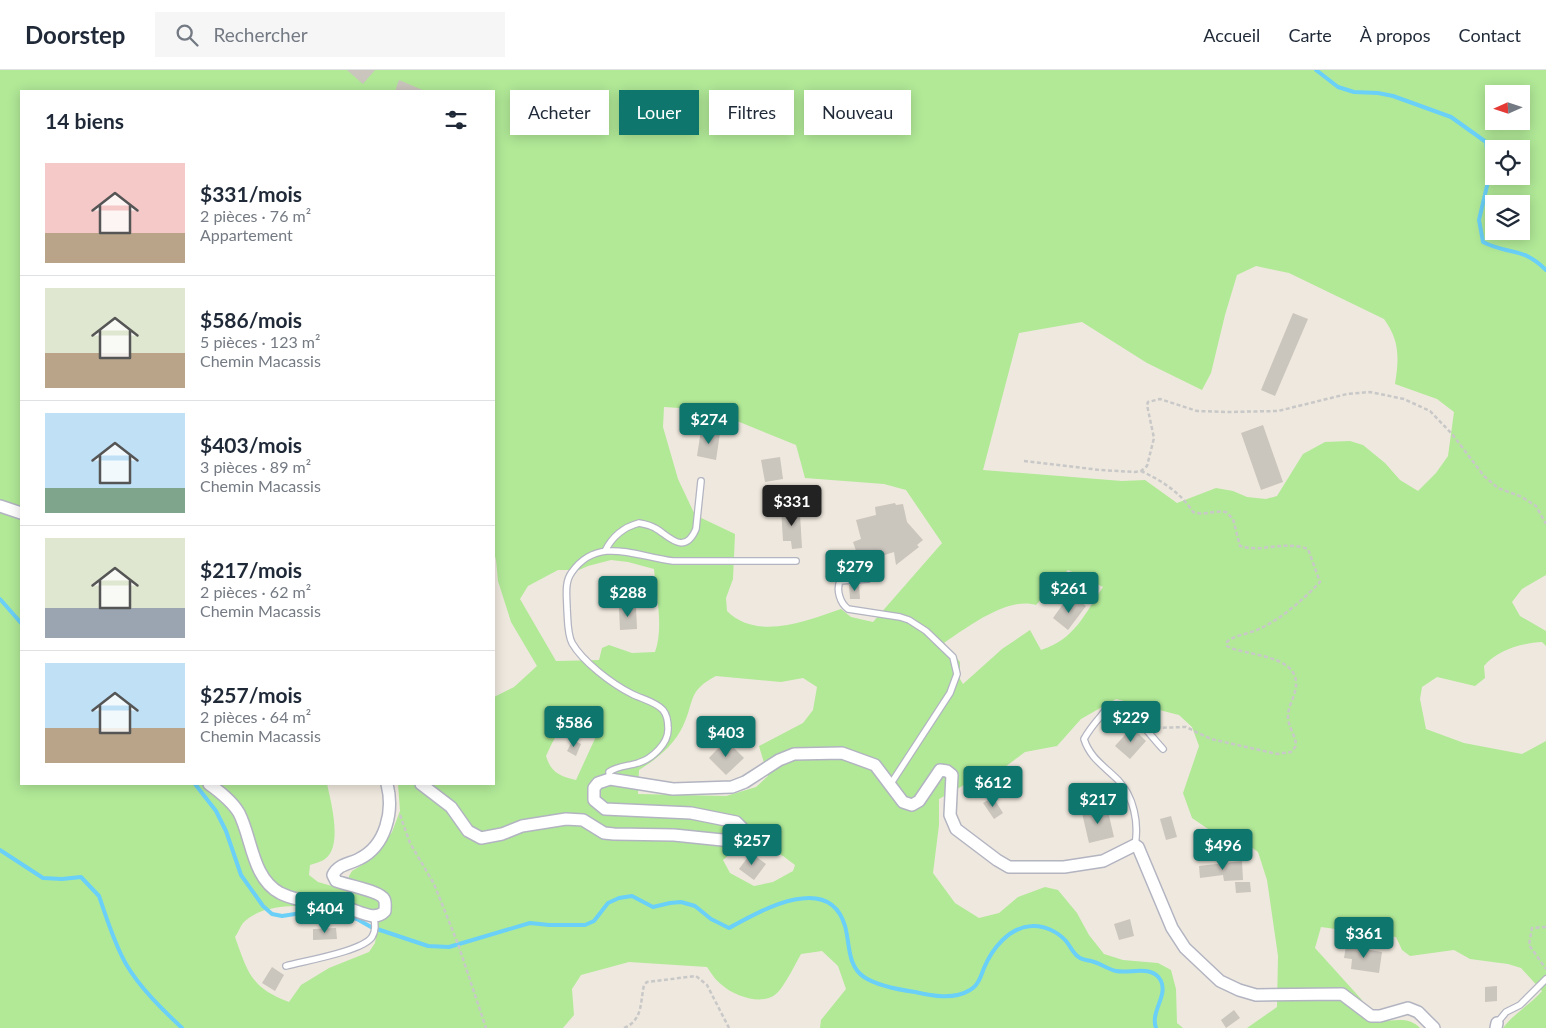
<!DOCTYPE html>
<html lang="fr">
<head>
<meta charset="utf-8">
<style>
  :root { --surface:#fff; --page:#f6f6f7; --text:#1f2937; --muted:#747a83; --line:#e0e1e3; --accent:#0f766e }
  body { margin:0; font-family:Lato,sans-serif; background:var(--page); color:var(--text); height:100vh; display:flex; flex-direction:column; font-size:19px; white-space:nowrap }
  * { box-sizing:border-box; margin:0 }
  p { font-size:16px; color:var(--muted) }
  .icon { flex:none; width:28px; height:28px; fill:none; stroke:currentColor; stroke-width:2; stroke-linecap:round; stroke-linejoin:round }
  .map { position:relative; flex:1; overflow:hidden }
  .details { position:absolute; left:20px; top:20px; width:475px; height:695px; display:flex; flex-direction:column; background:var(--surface); border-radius:0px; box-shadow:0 2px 12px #0003 }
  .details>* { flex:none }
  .hud { position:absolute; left:510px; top:20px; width:475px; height:45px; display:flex; gap:10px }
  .needle { width:32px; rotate:267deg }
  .buttons { position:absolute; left:1485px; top:15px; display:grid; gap:10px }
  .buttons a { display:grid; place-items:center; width:45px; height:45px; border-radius:0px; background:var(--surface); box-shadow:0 2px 12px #0003; font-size:25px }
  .price { position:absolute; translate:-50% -42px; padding:0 11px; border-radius:5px; background:var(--accent); color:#fff; font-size:16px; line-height:32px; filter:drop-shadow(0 1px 2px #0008) }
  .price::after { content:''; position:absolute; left:50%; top:30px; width:15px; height:11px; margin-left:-8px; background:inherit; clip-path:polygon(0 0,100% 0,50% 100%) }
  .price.active { background:#222; color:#fff }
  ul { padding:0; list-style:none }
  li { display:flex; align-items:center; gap:15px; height:125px; padding:0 25px }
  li+li { border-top:1px solid var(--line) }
  li span { display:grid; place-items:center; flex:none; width:140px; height:100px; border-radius:0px; color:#555 }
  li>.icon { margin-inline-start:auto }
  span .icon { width:60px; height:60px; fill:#fffc; stroke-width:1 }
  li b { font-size:21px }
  h2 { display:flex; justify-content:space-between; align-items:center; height:60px; padding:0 25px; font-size:21px }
  .chip { padding:0 18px; border-radius:0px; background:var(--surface); box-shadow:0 2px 12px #0003; font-size:18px; line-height:45px }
  .chip.active { background:var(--accent); color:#fff }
  header { display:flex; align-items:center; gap:30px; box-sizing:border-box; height:70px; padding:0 25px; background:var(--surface); border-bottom:1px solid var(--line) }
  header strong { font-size:24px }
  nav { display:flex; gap:28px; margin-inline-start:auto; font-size:18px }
  .search { width:350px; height:45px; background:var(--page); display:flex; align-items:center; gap:12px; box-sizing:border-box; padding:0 18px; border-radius:0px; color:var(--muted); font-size:19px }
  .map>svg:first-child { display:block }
  .green { fill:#b1e997; fill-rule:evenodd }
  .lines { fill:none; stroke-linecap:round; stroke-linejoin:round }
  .stream { stroke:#6ad0f8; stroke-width:4 }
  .building { fill:#cac5bd }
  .service-casing { stroke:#b2b4c1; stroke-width:8 }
  .minor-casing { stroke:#b2b4c1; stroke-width:14 }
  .path { stroke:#c8c8c8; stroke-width:2.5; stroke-dasharray:4 2.5; stroke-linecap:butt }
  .service { stroke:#fff; stroke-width:5.5 }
  .minor { stroke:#fff; stroke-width:11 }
</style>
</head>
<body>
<header>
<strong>Doorstep</strong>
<div class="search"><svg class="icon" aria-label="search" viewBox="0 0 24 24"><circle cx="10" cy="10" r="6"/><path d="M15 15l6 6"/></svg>Rechercher</div>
<nav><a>Accueil</a><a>Carte</a><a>À propos</a><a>Contact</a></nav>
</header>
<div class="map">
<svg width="1546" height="958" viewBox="0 0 1546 958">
  <rect width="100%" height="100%" fill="#efe8de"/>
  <path class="green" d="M0,0H1546V505L1522,519L1512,532L1520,546L1546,561V576L1542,572C1522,573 1497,580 1484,596L1485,608L1475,616L1437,607L1422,617L1420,629L1426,659L1464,673L1522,684L1546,671V958H1503C1514,943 1530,935 1542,921L1521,898L1508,894L1470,889L1454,880L1410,886L1402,880L1396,867L1321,857L1315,878L1362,930L1367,949C1385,956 1405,942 1420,958H1247L1277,937L1278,886L1267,810L1258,782L1243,771L1217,765L1192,748L1183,723L1199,676L1192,657L1179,645L1116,629L1081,649L1057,676L1025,682L1001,700L982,705L939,729V755L933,803L955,833L979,848L999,843L1018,827L1045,817L1058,820L1077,843L1089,865L1104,884L1123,890L1158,893L1171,900L1176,919L1177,953L1183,958H820L821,950L846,919L838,896L822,881L801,884C796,893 783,919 776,924C762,936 734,926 722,915C716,911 711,903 707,897L629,892L581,905L572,919L574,945L563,958H0ZM21,21H494V483L496,490L498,511L511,552L537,596L514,617L494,627V714H398L400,741L392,762L372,789L352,801L349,806V821L318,812L309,805L310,795C315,793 321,792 325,789C343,776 331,732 327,714H21ZM1494,24H1521V51H1494ZM1494,79H1521V106H1494ZM1494,134H1521V161H1494ZM1256,196L1289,203L1384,249C1400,271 1399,288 1395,314L1437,329L1454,342L1448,386L1436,403L1418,421L1400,410L1385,393L1363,375L1350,371L1325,372L1303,384L1277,426L1266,429L1247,427L1233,421L1216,418L1177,433L1145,410L1122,411L983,400L1019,263L1082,252L1147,293L1202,320L1211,303L1225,245L1237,205ZM664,337L710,340L796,375L805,408L884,414L906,420L942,473L873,552L851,547L841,539C807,551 757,571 727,541L726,528L733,509L735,464L695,445L678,409L663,357ZM611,490L628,492L654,499C656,524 664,557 655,582L632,583L609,575L602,578L599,590L556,591L520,529L528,516L558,500H579L588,496ZM1068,500L1103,517C1084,545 1075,569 1041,580L1030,560L1002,579L963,614L960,609V592L944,573C966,558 1008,526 1036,535ZM716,606L781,612L803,608L817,617L813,640L803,653L759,676L768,706L756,717L726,726L638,724L639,700C657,689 674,675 683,656C695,631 687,621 716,606ZM580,655L598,662L576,710C560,706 551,703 546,686C555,668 557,656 580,655ZM756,772L783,786L795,795L793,801L773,812L754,816L730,803L723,790L738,777ZM326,835L379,848L375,873L369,882L329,898L301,915L289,932C251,918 248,903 235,867C238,863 240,857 243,853C263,832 300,837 326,835Z"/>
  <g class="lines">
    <path class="stream" d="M1316,0L1338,17L1354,22L1378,23L1393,26L1451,47L1486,72L1490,103L1479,150L1483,172C1508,185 1522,176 1546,200
      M0,529L21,553
      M195,714L216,741L226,761L241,805L263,836L272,844L282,846L315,841H327L357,849L371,857L428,876L449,877L530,853L549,855H585L594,851L608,833L619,828L632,826L653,837L670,833L681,832L695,836L711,849L729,858C760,841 829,801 845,856C850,873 847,896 864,907C876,915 901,920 915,922C932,926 954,930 970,920C978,916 981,906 984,898C992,879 1009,857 1032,856C1044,855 1058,862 1066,871C1071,877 1073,884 1080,888C1083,890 1088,890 1091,891C1100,893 1107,899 1116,901C1130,904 1153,894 1161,911C1168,926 1150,942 1156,958
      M0,780L43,808L62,809L81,807L99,826C107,849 114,873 126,894C140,918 162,939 182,958"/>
  </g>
  <path class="building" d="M347,0H375L363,14Z
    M399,10L425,21H395Z
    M1293,243L1308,249L1275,326L1261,320Z
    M1263,355L1283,412L1261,420L1241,363Z
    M701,360L720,363L716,390L697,386Z
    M780,387L783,409L765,412L761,390Z
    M895,433L896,435L903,434L907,452L923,470L917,475L919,477L896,495L894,482L872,489L876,500L864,504L853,472L861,469L856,450L876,445L875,437Z
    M797,437V444H800L802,478L792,479L791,471H783L781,438Z
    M859,514L860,529H850L849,515Z
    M1076,528L1086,536L1068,560L1053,548L1063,534L1068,538Z
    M636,537L637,559L620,560L619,538Z
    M1132,657L1146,671L1130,689L1115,676Z
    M573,670L581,674L576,686L567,681Z
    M726,670L744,688L726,705L709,688Z
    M993,727L1003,743L994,749L983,733Z
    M1107,737L1114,767L1089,773L1082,743Z
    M1171,746L1177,767L1166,770L1160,749Z
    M751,783L766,794L754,810L739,799Z
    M1242,791L1243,810L1224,811L1223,805L1200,808L1199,796Z
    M1235,812H1250L1251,822L1236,823Z
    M1130,849L1134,866L1119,870L1114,854Z
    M336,858L337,869L313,870V859Z
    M1346,876L1382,882L1379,903L1351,899L1352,889L1344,888Z
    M272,897L284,905L275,921L262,913Z
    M1497,916V931L1485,932V917Z
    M1234,940L1240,948L1226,958L1221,950Z"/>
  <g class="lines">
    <defs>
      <path id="service" d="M605,481C612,467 624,457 639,453C644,454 650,455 655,458C668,465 684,487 696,459L701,411
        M868,509L840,511C836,520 840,533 848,539L900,547L909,550L926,561L953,587L957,604L950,623L890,715
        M610,709L609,702C617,696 629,696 638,693C652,689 669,673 668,658C668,651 667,645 663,640C656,632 642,629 632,624C612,614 583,592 572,573C567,563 568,550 567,539C567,527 564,512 572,502C598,465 637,487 673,491H796
        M1135,775C1139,753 1134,727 1118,710C1104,696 1090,688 1084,669C1089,660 1094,654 1100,647C1104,642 1108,635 1115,635C1129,635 1153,669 1163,679
        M286,896C304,891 363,881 372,867C376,861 375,854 374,847
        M1497,953L1506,942L1520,935L1546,909"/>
      <path id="minor" d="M0,436L21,443
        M209,714C220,722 232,731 239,743C252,768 252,808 280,823C300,833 325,832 347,838C359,841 375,852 385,841C385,837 386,832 384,829C380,821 346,815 336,811L333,805C338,794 350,794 359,789C386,776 394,741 387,714
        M421,714L451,737L468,761L481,768L502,764L522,756L566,749L583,750L604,763L614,764L674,765L732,771H737L742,766L743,759L736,752L691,743L605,739L594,730V718L598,713L610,709L673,719L732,717L745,712L779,690L794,684L842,683L875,695L903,732L912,735L919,731L940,700L947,701L952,705L950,745L956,759L997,790L1009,797H1064L1103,791L1135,775L1138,777L1172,858L1185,878L1220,911L1239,920L1256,925L1342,924L1371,946H1380L1408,938L1418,942L1434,958
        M1496,958L1497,953"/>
    </defs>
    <use href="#service" class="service-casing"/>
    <use href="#minor" class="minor-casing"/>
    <path class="path" d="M1024,391L1100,400L1135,402L1141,401L1147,396L1154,368L1147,335L1148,332L1160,329L1197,341L1228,342L1278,341L1347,324L1370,322L1404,329L1430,341L1452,364L1484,406L1498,418L1522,427L1536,436L1546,454
      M1141,401C1161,410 1181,423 1193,442C1204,446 1214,440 1226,442L1233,449L1240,476C1262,483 1284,470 1308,479L1320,512C1303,530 1281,549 1259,559C1249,564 1234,565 1227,572V576C1245,586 1294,584 1296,612C1297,624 1288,635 1288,646C1288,658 1296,665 1296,676L1291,682L1277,684L1211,669L1186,657L1155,658
      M400,745L410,773L434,814L458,874L486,958
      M1546,857L1532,858L1529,875L1546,899
      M624,958C643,950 640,933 644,915L647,912L696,906L707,915L729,958"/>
    <use href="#service" class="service"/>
    <use href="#minor" class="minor"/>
  </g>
</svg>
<div class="buttons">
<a><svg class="needle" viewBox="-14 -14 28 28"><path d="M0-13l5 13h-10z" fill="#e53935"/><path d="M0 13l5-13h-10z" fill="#747a83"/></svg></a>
<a><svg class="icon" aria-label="locate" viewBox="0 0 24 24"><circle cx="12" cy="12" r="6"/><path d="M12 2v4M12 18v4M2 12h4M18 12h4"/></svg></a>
<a><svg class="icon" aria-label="layers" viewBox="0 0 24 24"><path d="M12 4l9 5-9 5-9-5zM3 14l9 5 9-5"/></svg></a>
</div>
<b class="price" style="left:709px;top:375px">$274</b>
<b class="price active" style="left:792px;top:457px">$331</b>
<b class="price" style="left:855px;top:522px">$279</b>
<b class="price" style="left:1069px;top:544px">$261</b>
<b class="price" style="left:628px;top:548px">$288</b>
<b class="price" style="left:1131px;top:673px">$229</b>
<b class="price" style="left:574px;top:678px">$586</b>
<b class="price" style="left:726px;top:688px">$403</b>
<b class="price" style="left:993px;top:738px">$612</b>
<b class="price" style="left:1098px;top:755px">$217</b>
<b class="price" style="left:752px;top:796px">$257</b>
<b class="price" style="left:1223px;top:801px">$496</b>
<b class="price" style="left:325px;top:864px">$404</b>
<b class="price" style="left:1364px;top:889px">$361</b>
<div class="hud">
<a class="chip">Acheter</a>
<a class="chip active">Louer</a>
<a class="chip">Filtres</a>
<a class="chip">Nouveau</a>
</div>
<section class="details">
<h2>14 biens<svg class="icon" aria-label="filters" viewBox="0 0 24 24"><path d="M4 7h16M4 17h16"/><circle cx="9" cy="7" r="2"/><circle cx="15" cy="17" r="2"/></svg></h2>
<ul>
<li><span style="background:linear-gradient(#f6c9c9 70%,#b9a48a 0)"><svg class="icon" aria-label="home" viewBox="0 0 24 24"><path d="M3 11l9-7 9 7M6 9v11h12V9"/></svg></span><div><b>$331/mois</b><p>2 pièces · 76 m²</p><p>Appartement</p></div></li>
<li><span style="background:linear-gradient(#dfe7d0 65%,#b9a48a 0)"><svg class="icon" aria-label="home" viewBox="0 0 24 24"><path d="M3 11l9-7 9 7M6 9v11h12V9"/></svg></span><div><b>$586/mois</b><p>5 pièces · 123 m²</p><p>Chemin Macassis</p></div></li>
<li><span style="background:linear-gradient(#bfe0f5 75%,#7fa58c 0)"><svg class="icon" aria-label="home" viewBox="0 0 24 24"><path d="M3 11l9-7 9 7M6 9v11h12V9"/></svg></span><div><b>$403/mois</b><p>3 pièces · 89 m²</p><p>Chemin Macassis</p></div></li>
<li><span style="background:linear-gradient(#dfe7d0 70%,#9aa5b1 0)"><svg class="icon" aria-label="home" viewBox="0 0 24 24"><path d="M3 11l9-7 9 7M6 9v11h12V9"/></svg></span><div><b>$217/mois</b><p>2 pièces · 62 m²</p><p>Chemin Macassis</p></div></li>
<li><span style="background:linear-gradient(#bfe0f5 65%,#b9a48a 0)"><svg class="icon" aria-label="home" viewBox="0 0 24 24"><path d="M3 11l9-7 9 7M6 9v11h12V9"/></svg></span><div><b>$257/mois</b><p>2 pièces · 64 m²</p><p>Chemin Macassis</p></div></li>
</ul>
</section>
</div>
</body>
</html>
